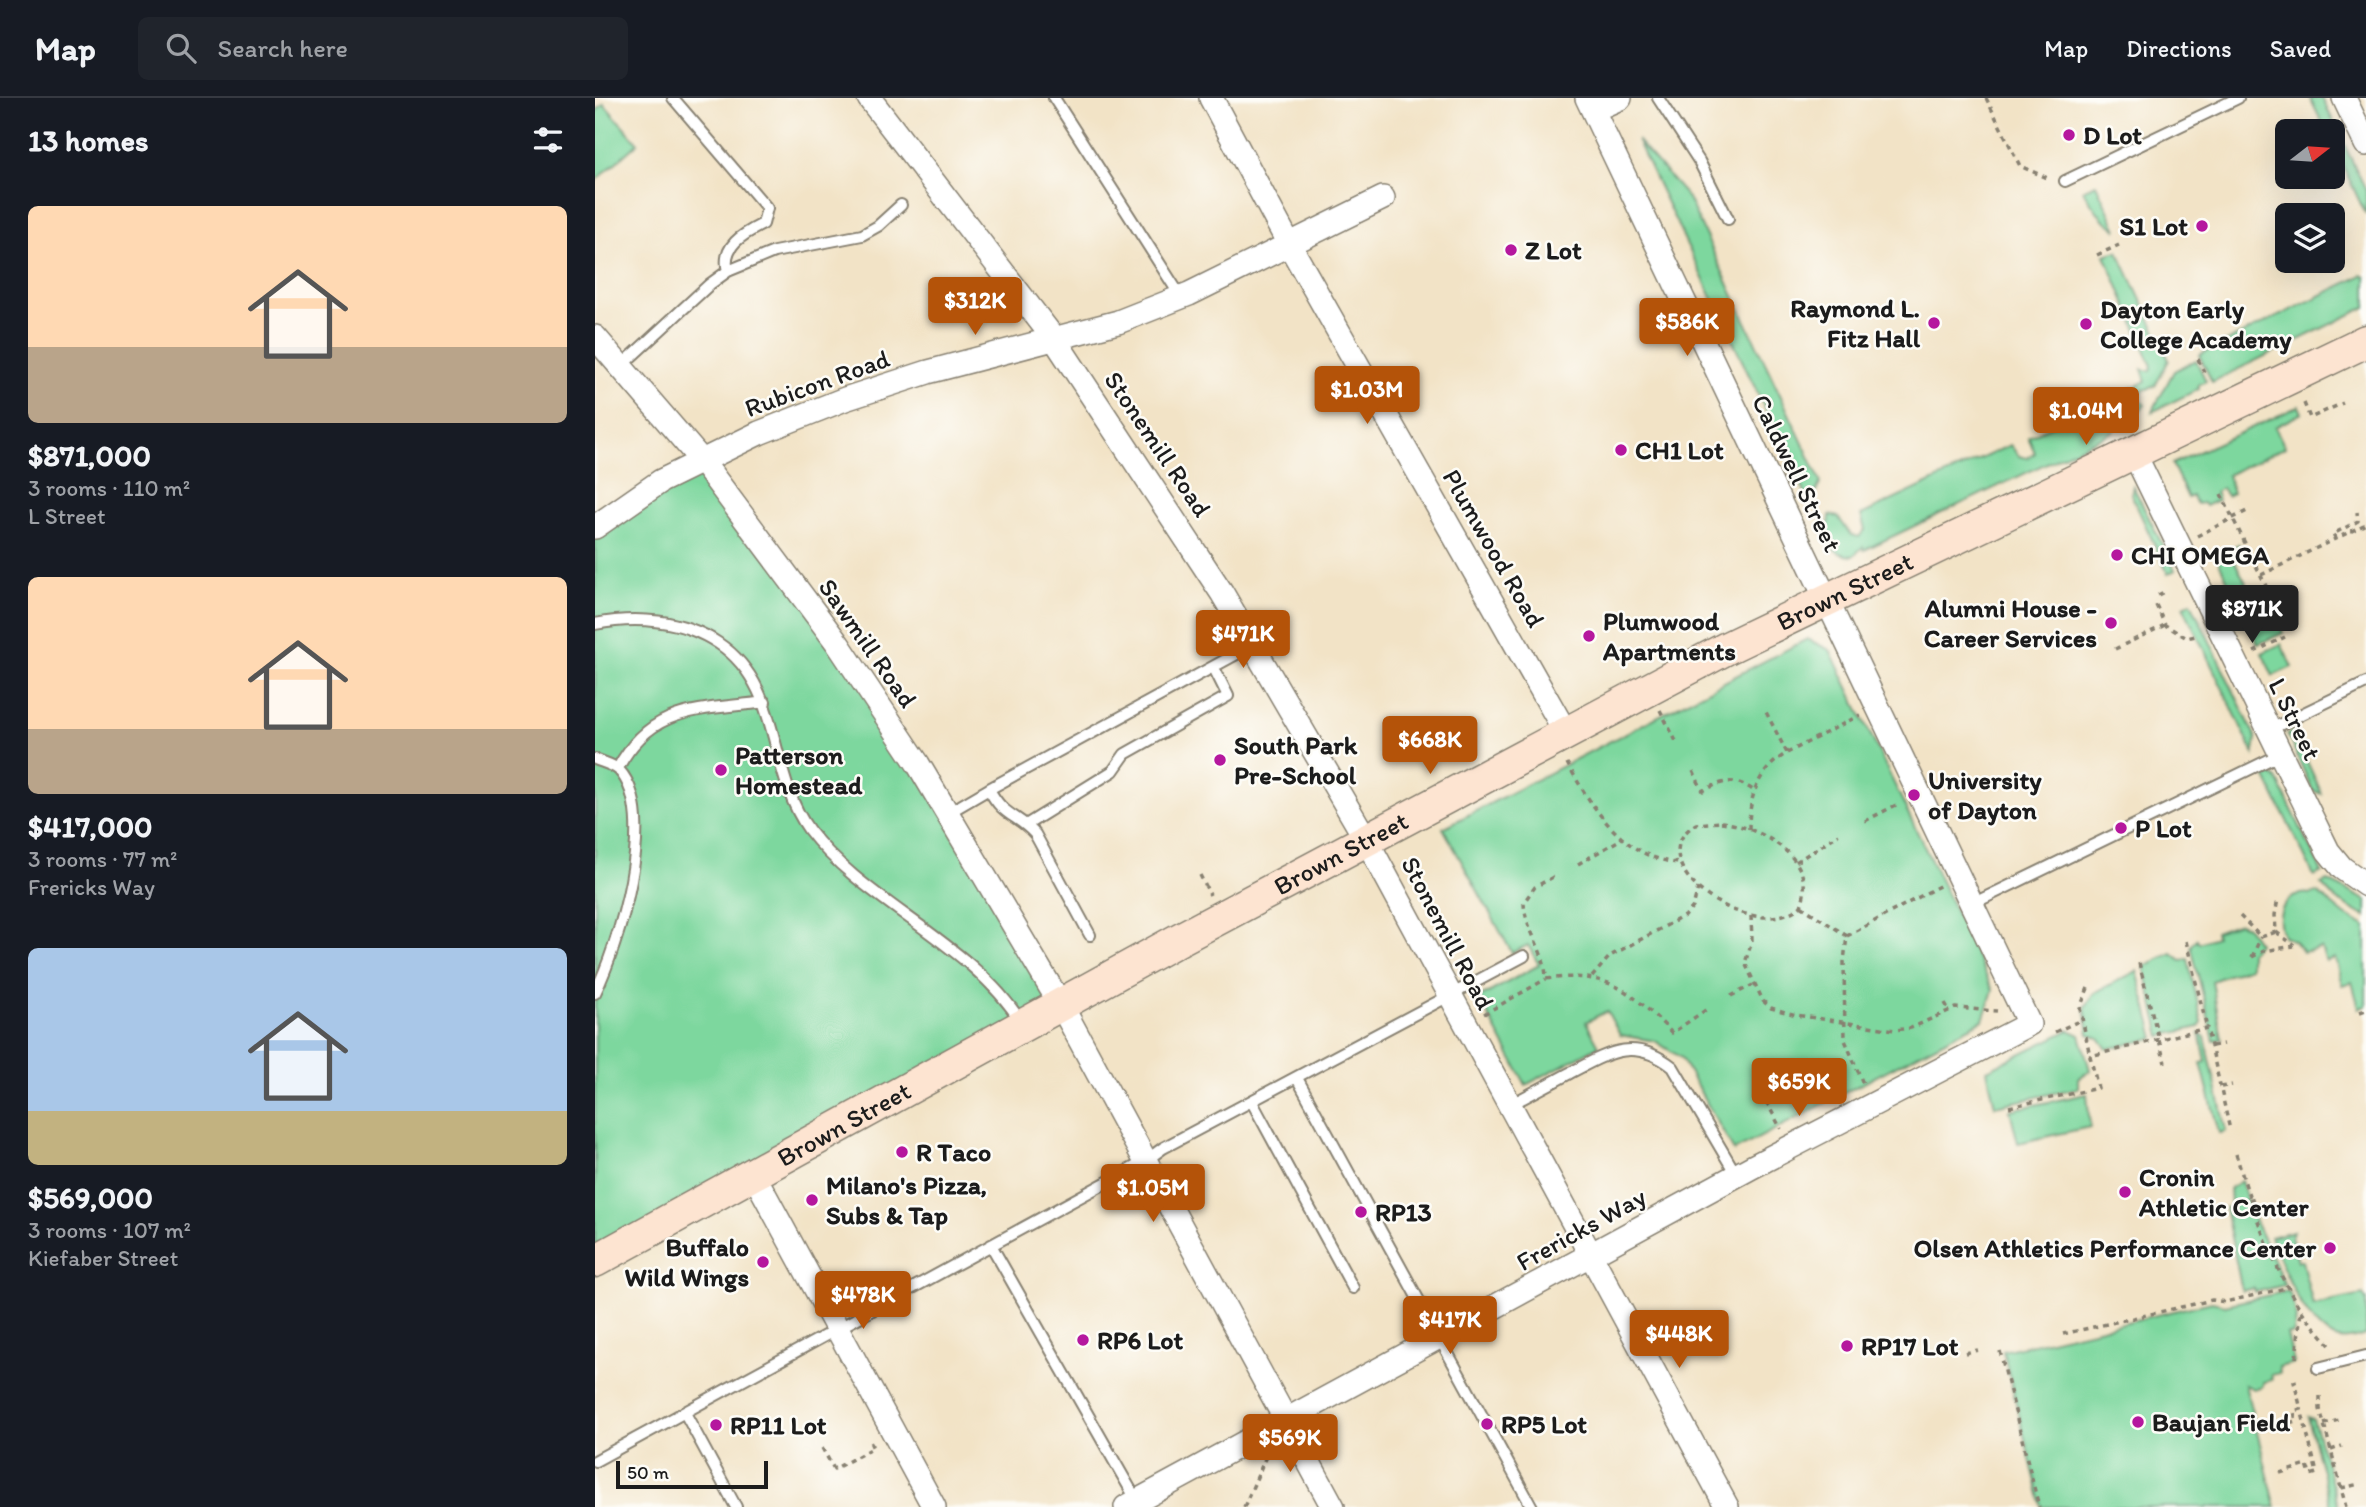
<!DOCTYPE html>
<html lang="en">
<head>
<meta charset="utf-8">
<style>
  :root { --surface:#171b24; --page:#20242c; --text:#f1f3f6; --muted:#9ea1a6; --line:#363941; --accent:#b45309 }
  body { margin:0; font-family:Itim,sans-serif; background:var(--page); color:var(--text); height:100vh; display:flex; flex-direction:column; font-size:26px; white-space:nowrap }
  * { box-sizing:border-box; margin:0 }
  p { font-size:23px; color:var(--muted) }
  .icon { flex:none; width:38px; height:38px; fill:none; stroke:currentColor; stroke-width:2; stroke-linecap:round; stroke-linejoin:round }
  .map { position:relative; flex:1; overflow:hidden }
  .panel { display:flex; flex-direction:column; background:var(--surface); width:595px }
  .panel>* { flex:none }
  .needle { width:46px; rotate:73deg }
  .buttons { position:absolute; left:1680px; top:21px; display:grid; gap:14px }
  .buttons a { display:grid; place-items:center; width:70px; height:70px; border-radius:10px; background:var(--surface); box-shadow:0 7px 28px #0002; font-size:35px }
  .scale { position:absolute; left:21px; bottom:18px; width:152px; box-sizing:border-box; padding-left:7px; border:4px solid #1c1c1c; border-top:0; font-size:19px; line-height:24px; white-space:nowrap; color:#1c1c1c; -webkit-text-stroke:5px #fdfcf7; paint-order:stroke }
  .price { position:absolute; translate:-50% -60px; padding:0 16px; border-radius:7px; background:var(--accent); color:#fff; font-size:23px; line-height:46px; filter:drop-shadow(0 2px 4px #0008) }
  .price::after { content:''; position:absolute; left:50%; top:42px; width:21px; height:16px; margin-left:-10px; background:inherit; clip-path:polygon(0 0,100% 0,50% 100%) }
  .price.on { background:#222; color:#fff }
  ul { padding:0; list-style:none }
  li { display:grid; align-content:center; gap:14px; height:371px; padding:0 28px }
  li span { display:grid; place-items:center; height:217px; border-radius:10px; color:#555 }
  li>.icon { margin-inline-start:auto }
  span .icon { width:126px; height:126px; fill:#fffc; stroke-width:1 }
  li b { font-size:30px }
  h2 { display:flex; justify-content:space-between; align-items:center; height:84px; padding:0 28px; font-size:30px }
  header { display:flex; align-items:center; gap:42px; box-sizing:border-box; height:98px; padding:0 35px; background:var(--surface); border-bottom:2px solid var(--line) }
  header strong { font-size:33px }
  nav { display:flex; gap:38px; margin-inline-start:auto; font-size:24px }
  .search { width:490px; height:63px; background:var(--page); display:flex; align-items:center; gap:18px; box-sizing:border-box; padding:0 24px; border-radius:10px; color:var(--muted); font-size:26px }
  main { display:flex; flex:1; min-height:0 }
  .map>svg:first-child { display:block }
  .green { fill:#7dd79e; stroke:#4c7a5d; stroke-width:2 }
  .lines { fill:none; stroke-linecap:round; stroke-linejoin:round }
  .lane-casing { stroke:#878071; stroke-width:14 }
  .street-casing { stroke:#878071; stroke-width:26 }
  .secondary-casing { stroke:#878071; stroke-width:35 }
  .path { stroke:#878071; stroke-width:3.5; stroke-dasharray:5 5; stroke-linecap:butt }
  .lane { stroke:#fff; stroke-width:10 }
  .street { stroke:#fff; stroke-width:23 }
  .secondary { stroke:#fde4d1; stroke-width:32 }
  .poi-dot { fill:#b5179e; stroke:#fdfcf7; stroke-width:2.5 }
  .labels { text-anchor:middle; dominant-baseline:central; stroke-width:5; stroke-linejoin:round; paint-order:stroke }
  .poi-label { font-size:26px; font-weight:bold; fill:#1c1c1c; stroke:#fdfcf7; text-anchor:start }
  .street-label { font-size:26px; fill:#1c1c1c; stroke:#fdfcf7 }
</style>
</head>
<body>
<header>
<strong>Map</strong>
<div class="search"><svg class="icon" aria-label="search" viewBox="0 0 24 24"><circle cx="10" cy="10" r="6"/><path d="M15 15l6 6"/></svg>Search here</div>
<nav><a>Map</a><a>Directions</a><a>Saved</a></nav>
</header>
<main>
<section class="panel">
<h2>13 homes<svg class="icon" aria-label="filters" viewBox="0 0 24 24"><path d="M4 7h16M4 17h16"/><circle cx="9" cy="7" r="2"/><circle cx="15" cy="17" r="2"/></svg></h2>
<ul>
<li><span style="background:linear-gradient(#ffd9b3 65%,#b9a48a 0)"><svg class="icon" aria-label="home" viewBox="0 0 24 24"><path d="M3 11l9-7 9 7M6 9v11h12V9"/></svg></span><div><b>$871,000</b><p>3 rooms · 110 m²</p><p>L Street</p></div></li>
<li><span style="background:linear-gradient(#ffd9b3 70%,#b9a48a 0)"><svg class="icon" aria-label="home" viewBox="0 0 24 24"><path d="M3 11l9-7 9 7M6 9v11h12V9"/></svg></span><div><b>$417,000</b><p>3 rooms · 77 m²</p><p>Frericks Way</p></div></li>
<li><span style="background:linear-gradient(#a9c7e8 75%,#c2b280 0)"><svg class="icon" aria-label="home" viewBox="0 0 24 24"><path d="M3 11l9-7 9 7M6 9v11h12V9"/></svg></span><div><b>$569,000</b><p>3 rooms · 107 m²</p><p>Kiefaber Street</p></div></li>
</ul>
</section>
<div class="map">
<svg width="1771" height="1409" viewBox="0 0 1771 1409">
  <rect width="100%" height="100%" fill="#fdfcf7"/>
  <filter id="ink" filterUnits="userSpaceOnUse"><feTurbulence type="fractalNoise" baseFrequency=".0143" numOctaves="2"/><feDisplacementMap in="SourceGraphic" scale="14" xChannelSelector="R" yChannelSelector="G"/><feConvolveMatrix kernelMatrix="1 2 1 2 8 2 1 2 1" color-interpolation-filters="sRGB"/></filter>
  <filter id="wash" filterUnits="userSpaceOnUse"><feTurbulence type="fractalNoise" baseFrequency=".00686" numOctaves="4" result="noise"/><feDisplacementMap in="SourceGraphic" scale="28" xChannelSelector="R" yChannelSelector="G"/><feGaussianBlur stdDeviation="1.57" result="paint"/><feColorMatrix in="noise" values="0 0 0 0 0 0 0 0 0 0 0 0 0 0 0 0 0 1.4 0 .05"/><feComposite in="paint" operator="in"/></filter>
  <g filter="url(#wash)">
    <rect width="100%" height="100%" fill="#f2e3c6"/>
    <path class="green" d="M1715,0H1727L1771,92V117L1738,47V33H1731Z
      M9,6L43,45L0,83V14Z
      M1042,42L1093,100L1226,384L1221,394L1212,399Z
      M1501,86L1522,132L1507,120L1487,92Z
      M1523,153L1574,262L1560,288L1547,293L1546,303L1550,307L1539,319L1528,294L1551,283L1547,271L1556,273L1557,268L1510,157Z
      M1767,177L1771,179V209L1617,284L1604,257Z
      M1601,262L1611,283L1603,287L1604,291L1557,314L1579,273Z
      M1510,303L1519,322L1514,326L1519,333L1269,452L1268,449L1258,458C1238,457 1231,445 1228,426H1234L1235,417L1243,419L1256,437L1264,439L1270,432L1266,417L1415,347L1424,358L1432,360L1440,355L1433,339Z
      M1704,308L1707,315L1680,329L1690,349L1632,377L1638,395L1632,398L1627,390L1620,394L1623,402L1610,408L1608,405L1602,406L1597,398L1593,400L1577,366Z
      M106,362L243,546L466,907L0,1163V429Z
      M1538,388L1580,472L1573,476L1536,396Z
      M1644,446L1646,451L1639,462L1651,485L1645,488L1648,506L1644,507L1621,458Z
      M1673,501L1688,535L1663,546L1650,520L1667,510L1666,505Z
      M1596,504L1661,640L1659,656L1588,508Z
      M1212,541L1235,552L1398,892L1388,922L1139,1053L1086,960L1060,943L1025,937L1012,913L991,924L1004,948L931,987L884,900L944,867L933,847L917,855L848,730Z
      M1686,546L1697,569L1678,578L1667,555Z
      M1698,633L1727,696L1718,693L1692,636Z
      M1669,676L1677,677L1682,681L1727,774L1719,778Z
      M1733,783L1771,802V819L1740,801L1726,786Z
      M1722,794L1751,818L1771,828V908L1764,910L1757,884L1747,887L1740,860L1731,863L1726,850L1708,854L1699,843L1688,838C1681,819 1685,802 1706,796C1714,794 1715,798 1722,794Z
      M1644,825L1651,828L1663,845L1655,854V869L1617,883L1627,941L1619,943L1596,848L1602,841L1604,845L1621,839L1620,834Z
      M1577,855L1586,862L1593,861L1607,925L1604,929L1566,938L1549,868Z
      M1542,873L1560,940L1512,951L1504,940L1494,936L1490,910L1499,895Z
      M1474,932L1485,937L1495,972L1483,981V990L1400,1008L1392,972Z
      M1605,936L1610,939L1631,1033L1624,1035L1606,965L1611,964Z
      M1492,996L1495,1029L1423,1045L1415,1012Z
      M1646,1083L1656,1115L1690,1187L1660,1194L1659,1190L1647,1193L1630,1110L1636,1109L1635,1090Z
      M1698,1133L1696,1139L1703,1163H1707L1718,1207L1768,1197L1771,1202V1237C1762,1239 1753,1243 1744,1241C1711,1234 1687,1167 1675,1139Z
      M1693,1193C1701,1207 1703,1222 1698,1236H1692L1699,1265L1684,1269L1685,1275L1676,1277L1677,1282L1668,1284V1288L1659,1291L1650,1287L1681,1409H1447L1408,1253L1617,1204L1630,1207Z
      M1713,1319L1718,1321L1744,1409H1736Z"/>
  </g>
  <g filter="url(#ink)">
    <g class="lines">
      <defs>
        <path id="lane" d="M78,0L172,110L168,126C148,136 126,148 133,173
          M459,0L586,199
          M1063,0L1104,63L1133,121
          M1470,83L1643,0
          M26,268L115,186L133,173L179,154L267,137L283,128L306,107
          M0,526C41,518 87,521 123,545C189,589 171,673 214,732C267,803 378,846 426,924
          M1674,632L1771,585
          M0,661C7,664 19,667 24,672C65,717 23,848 0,895
          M23,670C57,606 106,613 170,604
          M394,691L658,547
          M353,715L394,691C408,719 422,716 440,736L495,837
          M431,727L518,673L530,656L633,598L619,570
          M1377,806L1686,656
          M702,980L937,1409
          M657,1004L758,1190
          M915,1007C934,997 954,986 973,976C1013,955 1038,938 1078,969L1142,1078
          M396,1147L542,1403
          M1723,1270L1771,1258
          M90,1315L141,1409
          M0,1363L549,1064L568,1050L929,858"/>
        <path id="street" d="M274,0L460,242L627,495L772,743L1132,1409
          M616,0L694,146L971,635
          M1749,0L1771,46
          M998,12L1025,0
          M0,239L106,362L243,546L323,666L466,907L738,1409
          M1539,355L1733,753L1747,770L1771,787
          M0,429L66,383L164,335L250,301L333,274L523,224L594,196L788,100
          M159,1077L339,1409
          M531,1409L1157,1069L1434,926L992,0"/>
        <g id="secondary">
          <path id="s1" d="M0,1163L583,842L1132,550L1771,243"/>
        </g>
      </defs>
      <use href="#lane" class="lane-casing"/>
      <use href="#street" class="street-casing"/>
      <use href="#secondary" class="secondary-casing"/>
      <path class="path" d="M1391,0L1425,68L1455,81
        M1502,157L1524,147
        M1603,261L1609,274
        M1709,305L1715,320L1748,305
        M1522,306L1526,313
        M1626,396L1671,488L1654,496L1659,506L1640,515
        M1602,438L1654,412
        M1741,441L1738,436L1763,423L1762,414
        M1666,477L1771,426
        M1563,497L1569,494
        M1561,507L1570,527L1592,540L1600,538
        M1520,551L1570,527
        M1659,554L1690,539
        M1065,612L1083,647
        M1192,655L1265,617
        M972,665C997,709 1028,761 1085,765
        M1098,673L1108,693C1127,683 1139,679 1158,692
        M1270,723L1305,705
        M1126,724C1165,729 1224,760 1206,808C1157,849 1038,765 1101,726Z
        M1154,731C1154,698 1163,672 1192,655L1171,614
        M1201,764L1244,736
        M983,766L1028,740
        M605,777L615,797
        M958,779L940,789L929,804C929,830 951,853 951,881C1014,873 1035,892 1077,935L1112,911
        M1206,808L1252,838L1249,863L1250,942L1269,988
        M1156,818L1157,843L1150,865L1168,903L1176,910L1201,917L1300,932L1316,930L1360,910L1402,913
        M1645,818L1666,839L1681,834L1680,817L1683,801
        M1681,834L1699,847
        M1252,838L1346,787
        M1591,843L1612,930
        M1657,859L1669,853L1699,848
        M1657,859L1666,839
        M1544,865L1570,965
        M997,879L1015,858L1091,817L1098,809L1103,790
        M1493,890L1485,910L1495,958
        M1136,898L1158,887
        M1350,905L1354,912
        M1765,914L1771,912
        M889,916L951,881
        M1460,934L1486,922
        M1617,948L1628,946
        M1162,986L1186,1031
        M1626,989L1637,987
        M1414,1009L1503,990L1495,958L1612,930L1635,1032
        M1641,1056C1656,1107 1677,1168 1706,1212C1715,1225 1727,1237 1737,1250
        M1654,1102L1663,1099
        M1468,1236L1617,1202L1630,1204L1695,1189
        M1405,1253L1444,1409
        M1370,1255L1383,1252
        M1701,1260L1706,1212
        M1725,1298V1311L1751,1409
        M1729,1326L1744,1322
        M1675,1330L1701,1323L1699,1313L1706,1311L1699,1284L1706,1282
        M227,1350L239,1371L278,1350L276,1346L281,1343
        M1736,1352L1747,1348
        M1685,1375L1712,1367L1715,1377L1722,1375L1706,1311
        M1746,1390L1765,1386
        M649,1409L672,1356"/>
      <use href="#lane" class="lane"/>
      <use href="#street" class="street"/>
      <use href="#secondary" class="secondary"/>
    </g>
  </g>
  <g class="poi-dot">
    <circle cx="1474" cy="37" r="7"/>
    <circle cx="1607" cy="128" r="7"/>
    <circle cx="916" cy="152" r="7"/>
    <circle cx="1339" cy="225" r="7"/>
    <circle cx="1491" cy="226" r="7"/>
    <circle cx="1026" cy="352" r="7"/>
    <circle cx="1522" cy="457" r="7"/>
    <circle cx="1516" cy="525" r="7"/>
    <circle cx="994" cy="538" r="7"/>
    <circle cx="625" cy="662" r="7"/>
    <circle cx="126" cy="672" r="7"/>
    <circle cx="1319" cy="697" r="7"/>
    <circle cx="1526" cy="730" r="7"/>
    <circle cx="307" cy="1054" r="7"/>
    <circle cx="1530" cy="1094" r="7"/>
    <circle cx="217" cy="1102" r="7"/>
    <circle cx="766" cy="1114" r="7"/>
    <circle cx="1735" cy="1150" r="7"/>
    <circle cx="168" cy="1164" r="7"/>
    <circle cx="488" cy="1242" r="7"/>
    <circle cx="1252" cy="1248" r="7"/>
    <circle cx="1543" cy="1324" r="7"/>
    <circle cx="892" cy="1326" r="7"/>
    <circle cx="121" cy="1327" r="7"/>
  </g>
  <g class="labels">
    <g class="poi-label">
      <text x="1488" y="37">D Lot</text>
      <text x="1593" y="128" text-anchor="end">S1 Lot</text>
      <text x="930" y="152">Z Lot</text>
      <text x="1325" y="210" text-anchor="end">Raymond L.<tspan x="1325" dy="30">Fitz Hall</tspan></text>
      <text x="1505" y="211">Dayton Early<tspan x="1505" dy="30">College Academy</tspan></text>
      <text x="1040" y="352">CH1 Lot</text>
      <text x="1536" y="457">CHI OMEGA</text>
      <text x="1502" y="510" text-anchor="end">Alumni House -<tspan x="1502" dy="30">Career Services</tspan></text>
      <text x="1008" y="523">Plumwood<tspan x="1008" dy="30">Apartments</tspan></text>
      <text x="639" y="647">South Park<tspan x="639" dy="30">Pre-School</tspan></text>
      <text x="140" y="657">Patterson<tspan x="140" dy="30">Homestead</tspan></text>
      <text x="1333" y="682">University<tspan x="1333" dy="30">of Dayton</tspan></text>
      <text x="1540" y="730">P Lot</text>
      <text x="321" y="1054">R Taco</text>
      <text x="1544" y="1079">Cronin<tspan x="1544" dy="30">Athletic Center</tspan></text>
      <text x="231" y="1087">Milano's Pizza,<tspan x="231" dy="30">Subs &amp; Tap</tspan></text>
      <text x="780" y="1114">RP13</text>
      <text x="154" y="1149" text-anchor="end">Buffalo<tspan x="154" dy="30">Wild Wings</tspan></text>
      <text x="1721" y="1150" text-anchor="end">Olsen Athletics Performance Center</text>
      <text x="502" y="1242">RP6 Lot</text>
      <text x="1266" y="1248">RP17 Lot</text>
      <text x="1557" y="1324">Baujan Field</text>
      <text x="906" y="1326">RP5 Lot</text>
      <text x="135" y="1327">RP11 Lot</text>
    </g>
    <g class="street-label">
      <text transform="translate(222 285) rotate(-20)">Rubicon Road</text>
      <text transform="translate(563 346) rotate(56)">Stonemill Road</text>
      <text transform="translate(1202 375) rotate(64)">Caldwell Street</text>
      <text transform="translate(899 450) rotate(60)">Plumwood Road</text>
      <text stroke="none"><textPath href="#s1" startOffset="1418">Brown Street</textPath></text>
      <text transform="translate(273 545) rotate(55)">Sawmill Road</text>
      <text transform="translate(1700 621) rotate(64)">L Street</text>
      <text stroke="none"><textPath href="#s1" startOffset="850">Brown Street</textPath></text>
      <text transform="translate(853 835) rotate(62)">Stonemill Road</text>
      <text stroke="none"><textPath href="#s1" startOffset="284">Brown Street</textPath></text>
      <text transform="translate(986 1131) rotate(-29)">Frericks Way</text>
    </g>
  </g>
</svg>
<div class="buttons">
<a><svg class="needle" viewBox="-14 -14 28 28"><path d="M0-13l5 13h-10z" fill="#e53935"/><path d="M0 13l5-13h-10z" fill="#9ea1a6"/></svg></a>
<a><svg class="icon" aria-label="layers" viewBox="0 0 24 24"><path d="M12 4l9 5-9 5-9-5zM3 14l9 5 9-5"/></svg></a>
</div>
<div class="scale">50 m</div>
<b class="price" style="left:380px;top:239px">$312K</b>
<b class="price" style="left:1092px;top:260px">$586K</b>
<b class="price" style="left:772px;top:328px">$1.03M</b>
<b class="price" style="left:1491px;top:349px">$1.04M</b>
<b class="price on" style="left:1657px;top:547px">$871K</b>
<b class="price" style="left:648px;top:572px">$471K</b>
<b class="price" style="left:835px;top:678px">$668K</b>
<b class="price" style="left:1204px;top:1020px">$659K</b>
<b class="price" style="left:558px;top:1126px">$1.05M</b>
<b class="price" style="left:268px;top:1233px">$478K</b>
<b class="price" style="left:855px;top:1258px">$417K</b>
<b class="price" style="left:1084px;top:1272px">$448K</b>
<b class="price" style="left:695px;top:1376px">$569K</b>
</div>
</main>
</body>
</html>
